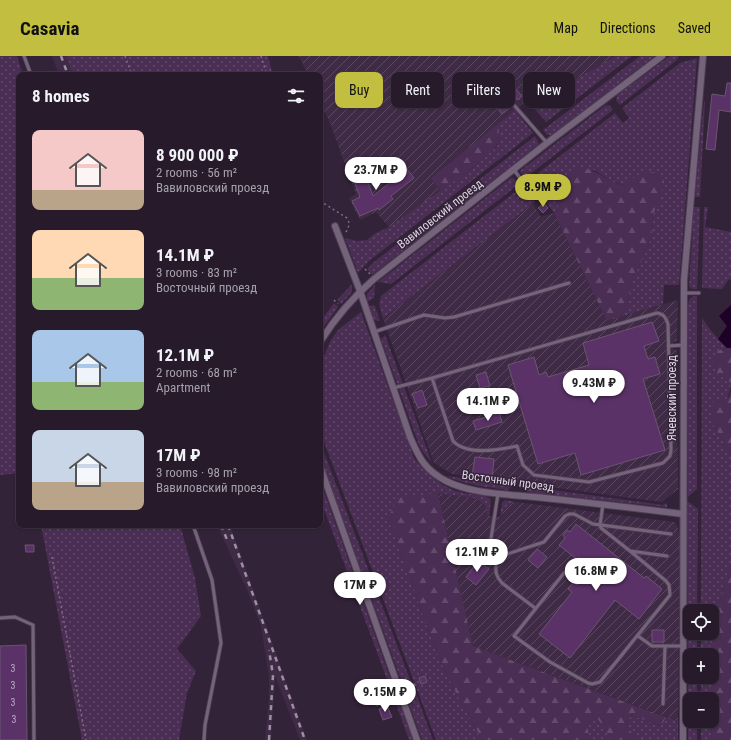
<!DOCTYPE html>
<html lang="en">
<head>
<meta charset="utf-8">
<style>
  :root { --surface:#261a2b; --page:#2e2333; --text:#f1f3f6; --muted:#a4a1a9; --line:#423847; --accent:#c1be40 }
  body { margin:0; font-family:"Roboto Condensed",sans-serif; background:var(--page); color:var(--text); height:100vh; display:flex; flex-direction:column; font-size:15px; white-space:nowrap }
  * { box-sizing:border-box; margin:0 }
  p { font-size:13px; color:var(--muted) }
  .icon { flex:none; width:22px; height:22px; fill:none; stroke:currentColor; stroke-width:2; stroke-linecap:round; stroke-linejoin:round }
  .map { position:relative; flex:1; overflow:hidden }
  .side { position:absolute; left:16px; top:16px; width:307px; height:456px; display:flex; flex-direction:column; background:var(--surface); border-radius:8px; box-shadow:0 1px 3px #0004,0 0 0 1px var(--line) }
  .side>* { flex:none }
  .banner { position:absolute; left:335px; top:16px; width:336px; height:36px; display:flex; gap:8px }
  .controls { position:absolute; left:683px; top:548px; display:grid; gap:8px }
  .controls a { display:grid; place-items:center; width:36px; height:36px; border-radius:8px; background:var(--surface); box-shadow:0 1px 3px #0004,0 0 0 1px var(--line); font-size:20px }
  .price { position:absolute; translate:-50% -34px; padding:0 9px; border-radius:14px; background:#fff; color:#222; font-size:13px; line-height:26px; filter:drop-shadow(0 1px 2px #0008) }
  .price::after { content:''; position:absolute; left:50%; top:24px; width:12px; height:9px; margin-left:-6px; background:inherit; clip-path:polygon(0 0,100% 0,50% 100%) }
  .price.on { background:var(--accent); color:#111 }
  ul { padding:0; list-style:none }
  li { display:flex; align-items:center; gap:12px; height:100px; padding:0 16px }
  li span { display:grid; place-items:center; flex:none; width:112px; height:80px; border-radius:8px; color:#555 }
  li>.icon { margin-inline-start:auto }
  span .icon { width:48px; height:48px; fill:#fffc; stroke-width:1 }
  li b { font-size:17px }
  h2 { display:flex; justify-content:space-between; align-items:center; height:48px; padding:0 16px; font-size:17px }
  .tag { padding:0 14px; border-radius:8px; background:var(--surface); box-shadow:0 1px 3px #0004,0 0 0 1px var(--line); font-size:14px; line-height:36px }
  .tag.on { background:var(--accent); color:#111 }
  header { display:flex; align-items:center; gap:24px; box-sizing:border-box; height:56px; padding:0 20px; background:var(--accent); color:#111 }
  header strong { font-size:19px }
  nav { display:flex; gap:22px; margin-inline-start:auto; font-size:14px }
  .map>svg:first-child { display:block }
  .built { fill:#402b46 }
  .industrial { fill:url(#industrial-furrows) }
  .green { fill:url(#green-dots) }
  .forest { fill:url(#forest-firs) }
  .water { fill:#1e0127 }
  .building { fill:#5b3268; stroke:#68566e }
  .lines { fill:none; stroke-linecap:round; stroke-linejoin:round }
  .service-casing { stroke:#4e4052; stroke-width:4.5 }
  .minor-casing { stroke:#4e4052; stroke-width:8 }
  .path { stroke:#7d6f82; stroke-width:1.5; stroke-dasharray:2 3; stroke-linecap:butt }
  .service { stroke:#75627b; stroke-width:3 }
  .minor { stroke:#75627b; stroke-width:6 }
  .rail { stroke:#9d90a1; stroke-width:2.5; stroke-dasharray:5 5; stroke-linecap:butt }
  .labels { text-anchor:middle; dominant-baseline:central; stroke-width:3; stroke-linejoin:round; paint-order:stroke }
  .number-label { font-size:10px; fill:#bdacc4 }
  .street-label { font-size:12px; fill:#ded4e2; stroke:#332339 }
</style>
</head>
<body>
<header>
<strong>Casavia</strong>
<nav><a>Map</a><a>Directions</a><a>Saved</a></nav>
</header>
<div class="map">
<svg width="731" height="684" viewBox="0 0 731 684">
  <defs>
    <pattern id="industrial-furrows" width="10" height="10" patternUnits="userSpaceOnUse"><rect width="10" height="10" fill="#402b46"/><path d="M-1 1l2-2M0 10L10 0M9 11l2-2" fill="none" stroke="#5b4960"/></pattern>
    <pattern id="green-dots" width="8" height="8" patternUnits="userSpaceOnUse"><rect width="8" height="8" fill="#4b2e54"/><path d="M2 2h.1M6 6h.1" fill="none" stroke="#644b6c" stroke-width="1.8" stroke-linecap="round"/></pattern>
    <pattern id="forest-firs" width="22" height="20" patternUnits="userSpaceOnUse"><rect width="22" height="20" fill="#4b2e54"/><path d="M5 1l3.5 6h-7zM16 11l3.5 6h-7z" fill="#644b6c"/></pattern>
  </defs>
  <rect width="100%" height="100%" fill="#332339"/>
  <path class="built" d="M52,0H66L73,19H59Z
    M217,469H230L307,684H300L275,620L271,684H265L269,642V620L261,570L248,536Z"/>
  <path class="industrial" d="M299,0H616L569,27L546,46L527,44L431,122L441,135L389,171L376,156L360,164L349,142L356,138L330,67L320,46V19H308Z
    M533,148L541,161L554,157L607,265L678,244L677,285L673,286V294H677L678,433L662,446L452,418L434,407L383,262Z
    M438,437L475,442L481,445L487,454V459L490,460L501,461L505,451L510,447L516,446L674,466L677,469L680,481L678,665L473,590Z"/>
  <path class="green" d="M0,0H17L23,19H19V417L0,419Z
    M66,0H268L273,19H73Z
    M616,0H632L546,66L527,44L546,46L569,27Z
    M640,0H655L551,79H547L543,74Z
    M670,0H679L677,4L620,49L616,44L617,39Z
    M697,2L679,229H664L663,248L607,265L623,257L627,250L632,225L650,185L653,173L652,161L661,140L636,121L624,129L612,126L594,114L567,120L565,139L554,157L542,139L539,141L528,125L615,57L623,67L629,62L622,52L680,7Z
    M704,45L705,46L700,141H695Z
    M606,49L610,50L613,54L525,122L520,116L521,114Z
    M515,54L533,77L369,205L358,217L345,182L357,185L367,184L374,178L389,171L474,111L497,90L500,82L495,70Z
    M535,80L539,88L372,219L367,213L374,206Z
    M511,122L515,123L519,128L391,228L378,226Z
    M523,130L535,146L383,262L379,248L381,240Z
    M694,151H700L697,233C693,233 691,234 689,230Z
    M704,151H708L705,171L731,176V224L729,223L722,233L702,232Z
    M352,228V236L341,248L337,244Z
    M375,229L374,242L367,246V238Z
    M693,240H697V433L688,441V249L689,244Z
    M334,247L338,251L320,276V266Z
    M373,249L375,250L380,265C372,266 371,258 368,251Z
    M361,256L414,402C427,418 443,433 464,437C472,439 486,437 491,444L489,460L487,459C487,450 483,446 475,442L438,437L388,463C407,511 422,561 442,608C453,634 469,659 482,684H436L320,375L321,307L331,284L338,274Z
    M702,262L712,276L727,292L717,295L718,318L731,327C731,342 720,353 711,364L731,400V511L729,515L712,571V555H701Z
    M385,279L432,407L423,396L419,389L381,283Z
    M320,386L411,626L406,628L402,627L322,405L320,395Z
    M446,420L513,429L508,434C487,431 466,429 446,420Z
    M320,424L395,636L392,637L320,442Z
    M523,430L663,449L666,447L667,448V451L527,436Z
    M505,444L516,446C507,448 503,452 501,461H500L502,447Z
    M687,445L698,453L697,555H690V577H697V599H690V621H697V643H690V665H697V684H688Z
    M41,469H180L195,522L201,560L177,593L196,615L187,637L179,684H82Z
    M701,577H710L711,599H701Z
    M701,621H711V643H701Z
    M414,632L433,684H422L406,639L408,635Z
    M399,643L413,684H409L395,645Z
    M631,659L660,670L666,661L678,665V684H644L633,679L626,668Z
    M598,662L611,684H590L587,669Z
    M701,665H711V684H701Z"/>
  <path class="forest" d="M495,70C497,73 500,78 500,81C500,95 453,126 441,135L431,122Z
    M576,111C590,110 599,119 611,125C615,127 619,128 623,129C637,121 649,110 663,121L664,127L661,140L652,161L653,173L650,185L632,225L627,250L623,257L607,265L554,157C557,151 562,146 564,140C569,127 561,120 576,111Z
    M727,292H731V327L718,318L712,306L717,295Z
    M731,336V400L711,364L712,346L728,342Z
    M438,437L473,590L666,661L661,670L631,659L626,668L633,679L644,684H611L598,663L587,669L590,684H482C469,659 453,634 442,608C422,561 407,511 388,463L397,442Z
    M731,511V684H711L712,643H711V621H712V599H711L710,577H712V571L729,515Z"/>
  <path class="water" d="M731,249V292H727L718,283L727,270L719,260Z"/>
  <path class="building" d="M727,27H731V56L719,54L715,94L706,93L712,38L725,40Z
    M515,32L522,40L518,44L511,36Z
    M507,46L511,51L502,58L498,53Z
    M361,109L373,140L407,113L414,122L391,140L393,143L379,154L378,152L360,160L352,145L360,141L350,113Z
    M544,147L548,152L543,157L538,152Z
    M652,266L659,285L644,290L648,303L655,301L660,318L643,323L665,394L581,419L575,397L538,408L508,309L534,301L539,319L546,316L548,321L589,309L583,287Z
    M486,316L490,330L480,332L476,319Z
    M422,334L427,349L418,352L412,338Z
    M499,357L502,366L476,374L473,365Z
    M475,401L494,403L492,422L472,420Z
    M576,468L644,522L646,520L662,533L639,563L615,544L570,602L539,578L572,536L568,533L574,526L577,529L589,513L559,489L565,482L563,479L567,474L570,476Z
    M25,489H34V496H26Z
    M537,493L547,501L538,512L528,504Z
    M478,505L489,513L476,529L466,521Z
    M652,574H664V586H652Z
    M26,589L27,684H0V590Z
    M425,620L427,626L421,628L419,622Z
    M387,650L392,661L383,664L379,653Z"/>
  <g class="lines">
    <defs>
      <path id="service" d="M24,0L31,19
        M486,17L547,87
        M514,114L523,126
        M684,237H699
        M657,257C664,258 666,262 668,268L671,394L670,400L663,407L589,426L534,419L523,409L517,390C499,394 467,400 453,385L432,322Z
        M374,276L424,259L445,262L454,261L569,227
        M668,290L683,289
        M393,332L432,322
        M498,438L490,489C491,494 493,497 495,502C498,512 492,516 502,527L535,552
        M603,448L600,469L601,472L630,495L667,500
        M193,469L212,524L221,587L205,669L204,684
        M495,502L544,486L565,460L569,458H574L593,468L671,478
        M564,517L514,580L550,606L588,627L592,628L600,626L670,539L669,529L666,525L630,495
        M0,562L15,561L33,569L34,684
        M638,580L652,590H665
        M399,635L414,629
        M377,648L400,638
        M663,648L665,590H683"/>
      <path id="minor" d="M335,170L360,235L410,381C419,402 425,414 446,425C472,438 506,438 535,441C585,446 634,452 683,458
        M320,286C335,262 352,242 374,223L547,87L662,0
        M320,410L417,684
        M683,684L684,224L703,0"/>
    </defs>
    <use href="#service" class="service-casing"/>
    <use href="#minor" class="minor-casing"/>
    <path class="path" d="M125,0L132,19
      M261,0L267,19
      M320,145L347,162C351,168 348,172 345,178
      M365,213L370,218
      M334,244L338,248
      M52,501L86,684"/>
    <use href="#service" class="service"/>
    <use href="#minor" class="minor"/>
    <path class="rail" d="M61,0L68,19
      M221,469L228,486
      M228,469L305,684
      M269,684L273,619L269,594"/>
  </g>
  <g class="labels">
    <g class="number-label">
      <text x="13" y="612">3</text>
      <text x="13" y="629">3</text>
      <text x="13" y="646">3</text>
      <text x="14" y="663">3</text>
    </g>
    <g class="street-label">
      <text transform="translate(440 158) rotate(-38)">Вавиловский проезд</text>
      <text transform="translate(672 342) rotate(-90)">Ячевский проезд</text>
      <text transform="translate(508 425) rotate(8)">Восточный проезд</text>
    </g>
  </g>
</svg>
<div class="controls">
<a><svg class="icon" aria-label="locate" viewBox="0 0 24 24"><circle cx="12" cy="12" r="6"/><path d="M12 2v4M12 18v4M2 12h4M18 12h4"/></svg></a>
<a>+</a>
<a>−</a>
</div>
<b class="price" style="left:376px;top:135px">23.7M ₽</b>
<b class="price on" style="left:543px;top:152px">8.9M ₽</b>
<b class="price" style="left:594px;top:348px">9.43M ₽</b>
<b class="price" style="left:488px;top:366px">14.1M ₽</b>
<b class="price" style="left:477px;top:517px">12.1M ₽</b>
<b class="price" style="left:596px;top:536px">16.8M ₽</b>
<b class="price" style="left:360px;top:550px">17M ₽</b>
<b class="price" style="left:385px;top:657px">9.15M ₽</b>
<div class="banner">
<a class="tag on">Buy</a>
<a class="tag">Rent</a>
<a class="tag">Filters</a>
<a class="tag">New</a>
</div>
<section class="side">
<h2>8 homes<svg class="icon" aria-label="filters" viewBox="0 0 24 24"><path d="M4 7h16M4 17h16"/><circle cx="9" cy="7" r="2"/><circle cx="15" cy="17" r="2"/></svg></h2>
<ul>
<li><span style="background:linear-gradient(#f6c9c9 75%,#b9a48a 0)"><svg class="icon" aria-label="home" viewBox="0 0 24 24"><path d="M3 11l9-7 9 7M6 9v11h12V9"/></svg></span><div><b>8 900 000 ₽</b><p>2 rooms · 56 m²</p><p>Вавиловский проезд</p></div></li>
<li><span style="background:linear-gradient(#ffd9b3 60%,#8fb573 0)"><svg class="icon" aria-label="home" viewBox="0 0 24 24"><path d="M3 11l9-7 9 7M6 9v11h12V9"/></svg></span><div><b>14.1M ₽</b><p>3 rooms · 83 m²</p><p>Восточный проезд</p></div></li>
<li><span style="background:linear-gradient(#a9c7e8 65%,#8fb573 0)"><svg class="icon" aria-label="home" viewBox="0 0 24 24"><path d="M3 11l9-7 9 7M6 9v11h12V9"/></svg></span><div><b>12.1M ₽</b><p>2 rooms · 68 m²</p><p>Apartment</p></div></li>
<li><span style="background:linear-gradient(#c9d6e8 65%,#b9a48a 0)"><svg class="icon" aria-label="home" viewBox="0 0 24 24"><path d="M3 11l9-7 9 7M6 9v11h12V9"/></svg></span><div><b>17M ₽</b><p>3 rooms · 98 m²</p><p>Вавиловский проезд</p></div></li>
</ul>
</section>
</div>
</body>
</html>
